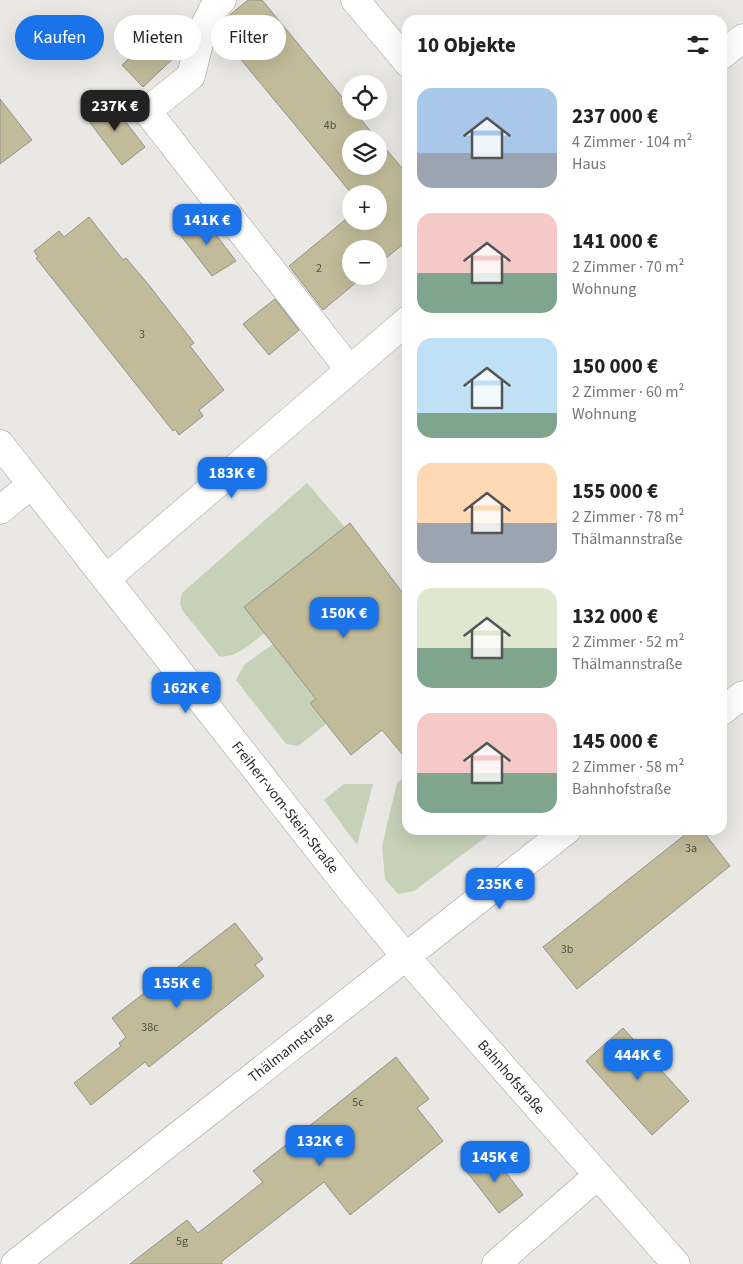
<!DOCTYPE html>
<html lang="de">
<head>
<meta charset="utf-8">
<style>
  :root { --surface:#fff; --page:#f2f2f2; --text:#222; --muted:#767676; --accent:#1a73e8 }
  body { margin:0; font-family:"Source Sans 3",sans-serif; background:var(--page); color:var(--text); height:100vh; display:flex; flex-direction:column; font-size:19px; white-space:nowrap }
  * { box-sizing:border-box; margin:0 }
  p { font-size:16px; color:var(--muted) }
  .icon { flex:none; width:28px; height:28px; fill:none; stroke:currentColor; stroke-width:2; stroke-linecap:round; stroke-linejoin:round }
  .map { position:relative; flex:1; overflow:hidden }
  .details { position:absolute; left:402px; top:15px; width:325px; height:820px; display:flex; flex-direction:column; background:var(--surface); border-radius:15px; box-shadow:0 5px 20px #0002 }
  .details>* { flex:none }
  .banner { position:absolute; left:15px; top:15px; width:312px; height:45px; display:flex; gap:10px }
  .buttons { position:absolute; left:342px; top:75px; display:grid; gap:10px }
  .buttons a { display:grid; place-items:center; width:45px; height:45px; border-radius:50%; background:var(--surface); box-shadow:0 5px 20px #0002; font-size:25px }
  .price { position:absolute; translate:-50% -42px; padding:0 11px; border-radius:10px; background:var(--accent); color:#fff; font-size:16px; line-height:32px; filter:drop-shadow(0 1px 2px #0008) }
  .price::after { content:''; position:absolute; left:50%; top:30px; width:15px; height:11px; margin-left:-8px; background:inherit; clip-path:polygon(0 0,100% 0,50% 100%) }
  .price.selected { background:#222; color:#fff }
  ul { padding:0; list-style:none }
  li { display:flex; align-items:center; gap:15px; height:125px; padding:0 15px }
  li span { display:grid; place-items:center; flex:none; width:140px; height:100px; border-radius:15px; color:#555 }
  li>.icon { margin-inline-start:auto }
  span .icon { width:60px; height:60px; fill:#fffc; stroke-width:1 }
  li b { font-size:21px }
  h2 { display:flex; justify-content:space-between; align-items:center; height:60px; padding:0 15px; font-size:21px }
  .pill { padding:0 18px; border-radius:22px; background:var(--surface); box-shadow:0 5px 20px #0002; font-size:18px; line-height:45px }
  .pill.selected { background:var(--accent); color:#fff }
  .map>svg:first-child { display:block }
  .green { fill:#c5d2b7 }
  .building { fill:#c2bb99; stroke:#93928e }
  .lines { fill:none; stroke-linecap:round; stroke-linejoin:round }
  .minor-casing { stroke:#9e9d98; stroke-width:29 }
  .minor { stroke:#fff; stroke-width:28 }
  .labels { text-anchor:middle; dominant-baseline:central; stroke-width:4; stroke-linejoin:round; paint-order:stroke }
  .number-label { font-size:12px; fill:#524f46 }
  .street-label { font-size:15px; fill:#2c2b2a; stroke:#fff }
</style>
</head>
<body>
<div class="map">
<svg width="743" height="1264" viewBox="0 0 743 1264">
  <rect width="100%" height="100%" fill="#e9e8e4"/>
  <path class="green" d="M307,483L345,527L244,607L265,633C252,642 235,660 219,656L182,610L180,603L182,593Z
    M273,644L316,699L310,704L326,724L298,746L286,744L236,680L244,665Z
    M407,775L408,830H495L414,891L398,894L385,879L382,846L397,783Z
    M344,784H373L357,845L324,800Z"/>
  <path class="building" d="M248,0H262L351,108V111H354L377,139H351V166H379V141L408,175V240L379,264V249H351V276H364L323,310L289,266L351,215V221H379V194H352L219,33L225,19Z
    M170,22L184,37L181,51L143,87L122,65Z
    M0,99L32,140L0,164Z
    M108,99L145,147L122,165L85,116Z
    M200,214L236,261L212,276L178,232Z
    M89,217L123,260L126,258L148,284L194,343L190,346L224,390L199,410L203,416L179,435L175,429L173,431L36,258L38,257L34,251L59,231L64,237Z
    M275,299L299,330L269,355L243,324Z
    M350,523L408,600V761L382,730L351,755L310,703L316,699L244,607Z
    M691,830H702L730,866L577,989L543,947Z
    M235,923L263,959L255,965L264,976L149,1067L145,1062L91,1105L74,1083L121,1046L119,1043L126,1037L112,1018Z
    M623,1028L689,1101L652,1135L586,1061Z
    M396,1057L429,1099L417,1108L443,1141L350,1215L324,1182L221,1262L222,1264H130L187,1220L198,1233L263,1182L253,1171Z
    M491,1153L523,1195L499,1213L467,1172Z"/>
  <g class="lines">
    <defs>
      <g id="minor">
        <path d="M222,0L213,9L202,31L191,76L147,111L349,369"/>
        <path d="M355,0L408,63"/>
        <path d="M722,55L743,38"/>
        <path id="s1" d="M0,444L349,888L406,957L676,1264"/>
        <path d="M0,510L31,485"/>
        <path d="M107,578L408,320"/>
        <path d="M722,711L743,695"/>
        <path id="s2" d="M15,1264L567,830"/>
        <path d="M496,1264L597,1176"/>
      </g>
    </defs>
    <use href="#minor" class="minor-casing"/>
    <use href="#minor" class="minor"/>
  </g>
  <g class="labels">
    <g class="number-label">
      <text x="330" y="125">4b</text>
      <text x="319" y="268">2</text>
      <text x="142" y="334">3</text>
      <text x="691" y="848">3a</text>
      <text x="567" y="949">3b</text>
      <text x="150" y="1027">38c</text>
      <text x="358" y="1102">5c</text>
      <text x="182" y="1241">5g</text>
    </g>
    <g class="street-label">
      <text stroke="none"><textPath href="#s1" startOffset="462">Freiherr-vom-Stein-Straße</textPath></text>
      <text stroke="none"><textPath href="#s2" startOffset="351">Thälmannstraße</textPath></text>
      <text stroke="none"><textPath href="#s1" startOffset="814">Bahnhofstraße</textPath></text>
    </g>
  </g>
</svg>
<div class="buttons">
<a><svg class="icon" aria-label="locate" viewBox="0 0 24 24"><circle cx="12" cy="12" r="6"/><path d="M12 2v4M12 18v4M2 12h4M18 12h4"/></svg></a>
<a><svg class="icon" aria-label="layers" viewBox="0 0 24 24"><path d="M12 4l9 5-9 5-9-5zM3 14l9 5 9-5"/></svg></a>
<a>+</a>
<a>−</a>
</div>
<b class="price selected" style="left:115px;top:132px">237K €</b>
<b class="price" style="left:207px;top:246px">141K €</b>
<b class="price" style="left:232px;top:499px">183K €</b>
<b class="price" style="left:344px;top:639px">150K €</b>
<b class="price" style="left:186px;top:714px">162K €</b>
<b class="price" style="left:500px;top:910px">235K €</b>
<b class="price" style="left:177px;top:1009px">155K €</b>
<b class="price" style="left:638px;top:1081px">444K €</b>
<b class="price" style="left:320px;top:1167px">132K €</b>
<b class="price" style="left:495px;top:1183px">145K €</b>
<div class="banner">
<a class="pill selected">Kaufen</a>
<a class="pill">Mieten</a>
<a class="pill">Filter</a>
</div>
<section class="details">
<h2>10 Objekte<svg class="icon" aria-label="filters" viewBox="0 0 24 24"><path d="M4 7h16M4 17h16"/><circle cx="9" cy="7" r="2"/><circle cx="15" cy="17" r="2"/></svg></h2>
<ul>
<li><span style="background:linear-gradient(#a9c7e8 65%,#9aa5b1 0)"><svg class="icon" aria-label="home" viewBox="0 0 24 24"><path d="M3 11l9-7 9 7M6 9v11h12V9"/></svg></span><div><b>237 000 €</b><p>4 Zimmer · 104 m²</p><p>Haus</p></div></li>
<li><span style="background:linear-gradient(#f6c9c9 60%,#7fa58c 0)"><svg class="icon" aria-label="home" viewBox="0 0 24 24"><path d="M3 11l9-7 9 7M6 9v11h12V9"/></svg></span><div><b>141 000 €</b><p>2 Zimmer · 70 m²</p><p>Wohnung</p></div></li>
<li><span style="background:linear-gradient(#bfe0f5 75%,#7fa58c 0)"><svg class="icon" aria-label="home" viewBox="0 0 24 24"><path d="M3 11l9-7 9 7M6 9v11h12V9"/></svg></span><div><b>150 000 €</b><p>2 Zimmer · 60 m²</p><p>Wohnung</p></div></li>
<li><span style="background:linear-gradient(#ffd9b3 60%,#9aa5b1 0)"><svg class="icon" aria-label="home" viewBox="0 0 24 24"><path d="M3 11l9-7 9 7M6 9v11h12V9"/></svg></span><div><b>155 000 €</b><p>2 Zimmer · 78 m²</p><p>Thälmannstraße</p></div></li>
<li><span style="background:linear-gradient(#dfe7d0 60%,#7fa58c 0)"><svg class="icon" aria-label="home" viewBox="0 0 24 24"><path d="M3 11l9-7 9 7M6 9v11h12V9"/></svg></span><div><b>132 000 €</b><p>2 Zimmer · 52 m²</p><p>Thälmannstraße</p></div></li>
<li><span style="background:linear-gradient(#f6c9c9 60%,#7fa58c 0)"><svg class="icon" aria-label="home" viewBox="0 0 24 24"><path d="M3 11l9-7 9 7M6 9v11h12V9"/></svg></span><div><b>145 000 €</b><p>2 Zimmer · 58 m²</p><p>Bahnhofstraße</p></div></li>
</ul>
</section>
</div>
</body>
</html>
